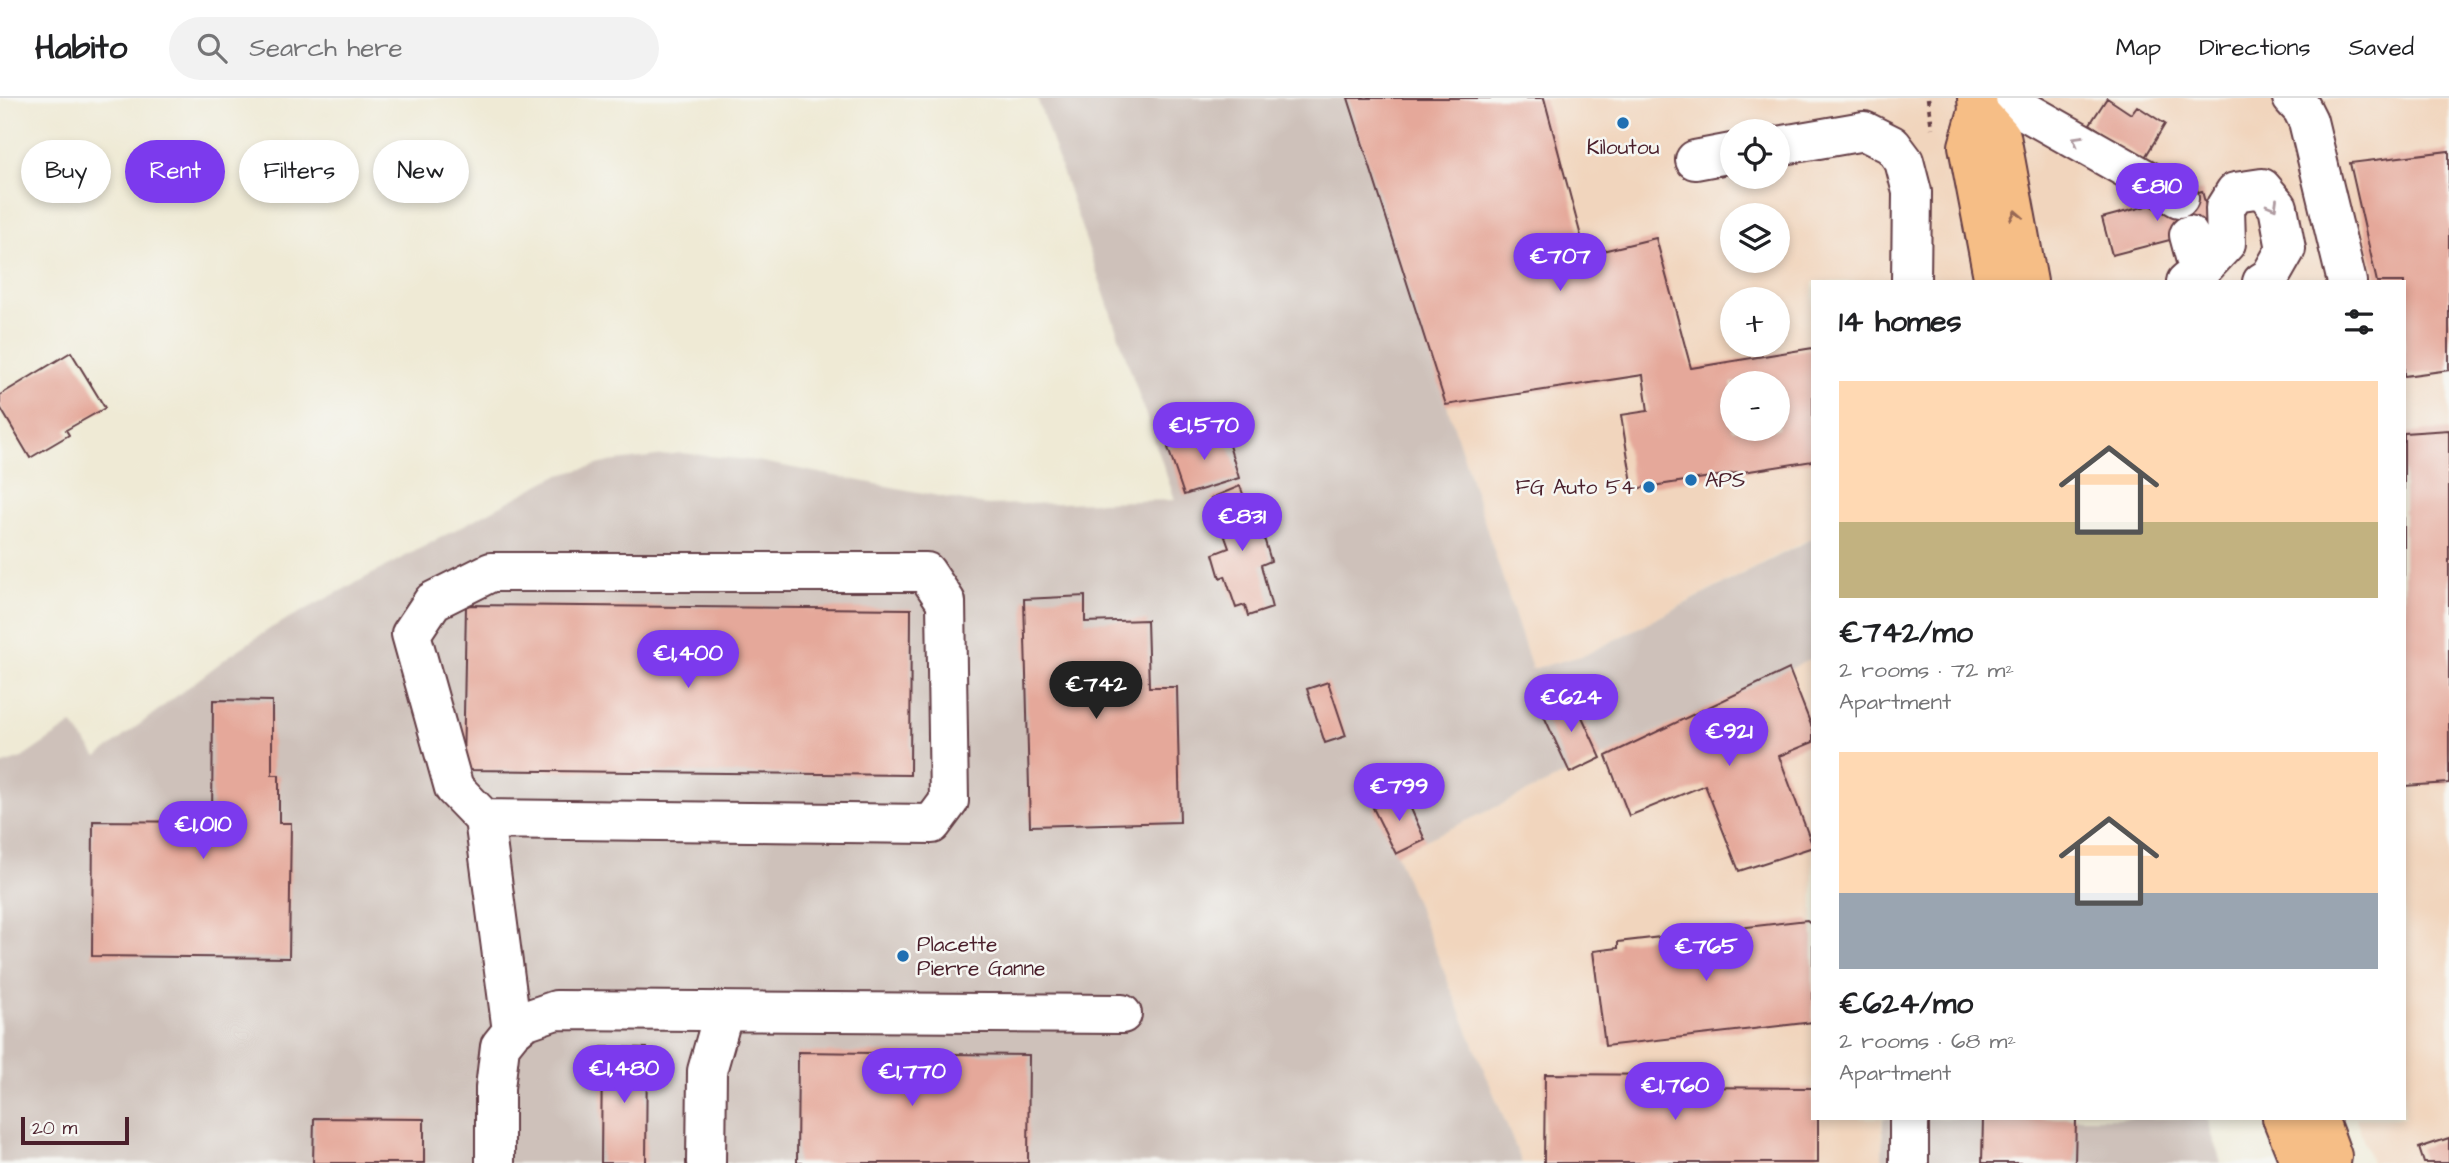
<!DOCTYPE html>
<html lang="en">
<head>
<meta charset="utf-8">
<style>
  :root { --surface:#fff; --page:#f2f2f2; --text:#202124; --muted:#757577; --line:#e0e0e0; --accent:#7c3aed }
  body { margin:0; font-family:"Architects Daughter",sans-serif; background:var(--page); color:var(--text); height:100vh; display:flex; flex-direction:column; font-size:26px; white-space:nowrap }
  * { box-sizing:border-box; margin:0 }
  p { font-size:23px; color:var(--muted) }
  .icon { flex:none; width:38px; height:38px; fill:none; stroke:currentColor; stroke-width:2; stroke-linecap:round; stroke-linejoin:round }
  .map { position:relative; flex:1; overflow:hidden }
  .drawer { position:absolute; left:1811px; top:182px; width:595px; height:840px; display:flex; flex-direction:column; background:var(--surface); border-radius:0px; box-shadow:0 4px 10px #0003 }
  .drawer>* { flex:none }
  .banner { position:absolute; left:21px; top:42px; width:665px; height:63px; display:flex; gap:14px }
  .fabs { position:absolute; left:1720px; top:21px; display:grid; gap:14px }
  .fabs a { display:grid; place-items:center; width:70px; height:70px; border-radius:50%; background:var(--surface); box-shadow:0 4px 10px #0003; font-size:35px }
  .scale { position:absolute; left:21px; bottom:18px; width:108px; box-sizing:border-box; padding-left:7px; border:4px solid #4a1f2b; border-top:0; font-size:19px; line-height:24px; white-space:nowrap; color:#4a1f2b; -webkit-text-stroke:5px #f6f6f2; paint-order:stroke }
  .price { position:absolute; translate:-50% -60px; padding:0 16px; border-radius:24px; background:var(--accent); color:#fff; font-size:23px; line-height:46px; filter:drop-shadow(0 2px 4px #0008) }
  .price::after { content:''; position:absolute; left:50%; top:42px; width:21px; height:16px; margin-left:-10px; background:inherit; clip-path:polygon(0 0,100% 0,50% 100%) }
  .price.current { background:#222; color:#fff }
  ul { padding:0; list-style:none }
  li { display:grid; align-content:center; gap:14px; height:371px; padding:0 28px }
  li span { display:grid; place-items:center; height:217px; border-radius:0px; color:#555 }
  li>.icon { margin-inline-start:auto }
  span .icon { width:126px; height:126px; fill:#fffc; stroke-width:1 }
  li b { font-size:30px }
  h2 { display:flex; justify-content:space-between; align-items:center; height:84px; padding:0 28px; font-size:30px }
  .tag { padding:0 24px; border-radius:32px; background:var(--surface); box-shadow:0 4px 10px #0003; font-size:24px; line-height:63px }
  .tag.current { background:var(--accent); color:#fff }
  header { display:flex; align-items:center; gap:42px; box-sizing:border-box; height:98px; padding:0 35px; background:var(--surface); border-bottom:2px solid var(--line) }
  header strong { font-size:33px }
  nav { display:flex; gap:38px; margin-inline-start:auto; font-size:24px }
  .search { width:490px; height:63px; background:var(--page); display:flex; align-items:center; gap:18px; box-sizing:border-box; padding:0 24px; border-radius:38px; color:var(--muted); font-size:26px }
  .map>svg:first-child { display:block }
  .built { fill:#f1d5bd; fill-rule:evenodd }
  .industrial { fill:#cec1ba }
  .building { fill:#e5a89a; fill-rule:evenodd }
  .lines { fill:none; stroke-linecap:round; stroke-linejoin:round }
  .minor-casing { stroke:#633d44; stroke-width:42 }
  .major-casing { stroke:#633d44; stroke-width:42 }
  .path { stroke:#633d44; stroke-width:4.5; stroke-dasharray:5 5; stroke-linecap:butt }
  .minor { stroke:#fff; stroke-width:38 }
  .major { stroke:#f6be86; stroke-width:38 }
  .oneway { stroke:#ae9aa0 }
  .oneway2 { stroke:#976754 }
  .poi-dot { fill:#1f6fb2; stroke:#f6f6f2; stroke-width:2.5 }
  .labels { text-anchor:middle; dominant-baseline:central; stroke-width:5; stroke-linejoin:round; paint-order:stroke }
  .poi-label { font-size:21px; fill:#4a1f2b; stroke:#f6f6f2; text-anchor:start }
</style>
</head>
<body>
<header>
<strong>Habito</strong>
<div class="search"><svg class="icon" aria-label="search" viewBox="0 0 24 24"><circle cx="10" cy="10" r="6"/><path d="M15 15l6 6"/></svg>Search here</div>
<nav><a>Map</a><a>Directions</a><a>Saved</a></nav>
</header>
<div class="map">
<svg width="2449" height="1065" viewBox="0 0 2449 1065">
  <rect width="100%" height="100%" fill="#f6f6f2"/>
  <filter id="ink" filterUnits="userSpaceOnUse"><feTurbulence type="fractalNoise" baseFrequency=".0143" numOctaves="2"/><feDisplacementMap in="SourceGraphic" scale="14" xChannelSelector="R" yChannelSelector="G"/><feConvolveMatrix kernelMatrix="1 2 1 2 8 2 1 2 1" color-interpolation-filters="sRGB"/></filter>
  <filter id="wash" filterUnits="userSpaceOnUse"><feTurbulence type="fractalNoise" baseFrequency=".00686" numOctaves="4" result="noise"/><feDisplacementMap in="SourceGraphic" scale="28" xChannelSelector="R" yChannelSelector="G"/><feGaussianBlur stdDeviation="1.57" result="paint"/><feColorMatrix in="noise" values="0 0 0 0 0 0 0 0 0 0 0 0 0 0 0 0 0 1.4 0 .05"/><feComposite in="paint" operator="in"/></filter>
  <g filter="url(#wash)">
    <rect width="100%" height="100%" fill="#efead5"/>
    <path class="built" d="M1348,0H2449V1065H2371L2356,1020H2404V184H1813V439L1585,557L1532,571ZM1732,33H1778V79H1732ZM1732,117H1778V163H1732ZM1732,201H1778V247H1732ZM1732,285H1778V331H1732Z
      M1813,560V1020H1882V1065H1522L1396,756Z"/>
    <path class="industrial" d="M1037,0H1348L1532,571L1585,557L1813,440V560L1396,756L1522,1065H0V667L22,660L72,626L97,659L229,558L271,530L556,378L609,364L681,355L757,363L985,407L1175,402Z
      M1883,1020H2207L2221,1065H1882Z"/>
    <g id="blocks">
      <path class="building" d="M1348,0H1544L1586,157L1656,140L1691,270L1813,250V363L1633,391L1621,317L1648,313L1643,277L1446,307ZM1732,285H1778V331H1732Z
        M2107,0L2131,16L2137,8L2165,26L2144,61L2090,26Z
        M2449,53V272L2404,278V184H2377L2350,65Z
        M2202,93L2212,131L2112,157L2102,120Z
        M71,254L105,310L66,332L69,337L30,360L0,309V297Z
        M1224,331L1239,380L1184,397L1168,350Z
        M2449,332V685L2404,688V335Z
        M1240,388L1260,441L1264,440L1271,463L1261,467L1272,510L1248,518L1245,507L1236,510L1225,478L1220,480L1213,456L1229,450L1211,400Z
        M1085,498V524L1147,522L1149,589H1177L1180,724L1030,728L1024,501Z
        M466,507L911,511L910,677L463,672Z
        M1789,571L1813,632V644L1779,658L1813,749L1739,773L1705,687L1629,718L1606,658Z
        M1328,584L1346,638L1325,645L1307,591Z
        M1572,597L1601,660L1570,675L1542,614Z
        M213,602L272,603V677H279V725H291L289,860L92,858L93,723L212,724Z
        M1404,695L1425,742L1396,756L1373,710Z
        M1807,822L1813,827V924L1605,948L1593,853L1618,850V844Z
        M602,949L647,950L646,1065H601Z
        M798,954L1029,957L1028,1065H797Z
        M1545,976L1683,977V989L1813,990V1020H1818V1065H1544Z
        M314,1020L424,1021V1065H313Z
        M1983,1020H2076L2075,1065H1982Z
        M2449,1040V1065H2424L2419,1050Z"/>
    </g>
  </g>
  <g filter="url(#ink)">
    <use href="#blocks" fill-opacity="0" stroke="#633d44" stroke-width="2"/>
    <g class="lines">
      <defs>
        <path id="minor" d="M2002,0L2179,100
          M2292,0L2302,11L2308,23L2347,184
          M1778,48L1864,33L1892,47L1904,63L1912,94L1911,184
          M1695,62L1732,55
          M2199,174L2226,145L2225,110L2235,94L2262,90L2278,109L2286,151L2270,179L2262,184
          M2186,184L2199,174L2189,137
          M484,721L454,690L411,536L433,503L491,474H926L946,504L949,703L932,726L484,721L512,933
          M495,1065V990L500,948L512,933L524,923L556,912L1122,916
          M706,1065L707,973L724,913
          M1909,1065V1020"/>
        <path id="major" d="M1977,0L1978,13L1968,48L1994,184
          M1978,13L2001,38L2028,184
          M2282,1020L2300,1065
          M2318,1020L2332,1058L2331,1065"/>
      </defs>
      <use href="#minor" class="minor-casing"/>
      <use href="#major" class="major-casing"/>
      <path class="path" d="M1928,0L1932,30"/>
      <use href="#minor" class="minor"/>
      <use href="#major" class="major"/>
    </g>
    <defs><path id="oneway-chevron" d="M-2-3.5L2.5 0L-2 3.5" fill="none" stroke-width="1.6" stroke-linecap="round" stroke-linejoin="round" transform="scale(1.75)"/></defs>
    <g class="oneway">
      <use href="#oneway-chevron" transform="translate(2077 42) rotate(-151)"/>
      <use href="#oneway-chevron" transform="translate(2273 107) rotate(60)"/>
    </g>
    <use class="oneway2" href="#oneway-chevron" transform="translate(2016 117) rotate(-101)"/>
  </g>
  <g class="poi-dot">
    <circle cx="1623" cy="25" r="7"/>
    <circle cx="1691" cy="382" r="7"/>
    <circle cx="1649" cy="389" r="7"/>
    <circle cx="903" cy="858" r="7"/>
  </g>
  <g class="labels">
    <g class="poi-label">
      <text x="1623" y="49" text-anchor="middle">Kiloutou</text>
      <text x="1705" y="382">APS</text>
      <text x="1635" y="389" text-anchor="end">FG Auto 54</text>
      <text x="917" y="846">Placette<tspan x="917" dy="24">Pierre Ganne</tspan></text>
    </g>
  </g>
</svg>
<div class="fabs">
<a><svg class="icon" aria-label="locate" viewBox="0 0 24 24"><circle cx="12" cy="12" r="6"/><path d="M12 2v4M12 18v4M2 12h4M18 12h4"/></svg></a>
<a><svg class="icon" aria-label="layers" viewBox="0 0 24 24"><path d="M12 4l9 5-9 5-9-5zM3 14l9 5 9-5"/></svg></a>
<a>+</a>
<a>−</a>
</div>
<div class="scale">20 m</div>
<b class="price" style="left:2157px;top:125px">€810</b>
<b class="price" style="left:1560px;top:195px">€707</b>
<b class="price" style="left:1204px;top:364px">€1,570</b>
<b class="price" style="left:1242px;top:455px">€831</b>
<b class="price" style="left:688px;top:592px">€1,400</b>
<b class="price current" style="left:1096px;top:623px">€742</b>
<b class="price" style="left:1571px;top:636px">€624</b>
<b class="price" style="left:1729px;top:670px">€921</b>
<b class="price" style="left:1399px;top:725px">€799</b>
<b class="price" style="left:203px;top:763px">€1,010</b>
<b class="price" style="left:1706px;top:885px">€765</b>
<b class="price" style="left:624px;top:1007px">€1,480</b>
<b class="price" style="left:912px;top:1010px">€1,770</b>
<b class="price" style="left:1675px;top:1024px">€1,760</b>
<div class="banner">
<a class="tag">Buy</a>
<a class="tag current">Rent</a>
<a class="tag">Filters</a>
<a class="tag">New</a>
</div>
<section class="drawer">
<h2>14 homes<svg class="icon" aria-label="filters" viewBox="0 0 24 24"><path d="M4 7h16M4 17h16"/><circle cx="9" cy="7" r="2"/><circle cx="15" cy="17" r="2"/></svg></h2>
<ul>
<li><span style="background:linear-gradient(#ffd9b3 65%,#c2b280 0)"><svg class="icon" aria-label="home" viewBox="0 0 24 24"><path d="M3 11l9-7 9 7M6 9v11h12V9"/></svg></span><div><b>€742/mo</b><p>2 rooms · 72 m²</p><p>Apartment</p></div></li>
<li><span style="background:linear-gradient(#ffd9b3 65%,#9aa5b1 0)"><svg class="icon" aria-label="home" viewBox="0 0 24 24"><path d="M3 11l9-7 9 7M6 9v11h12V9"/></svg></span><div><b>€624/mo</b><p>2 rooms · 68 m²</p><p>Apartment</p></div></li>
</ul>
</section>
</div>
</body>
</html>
